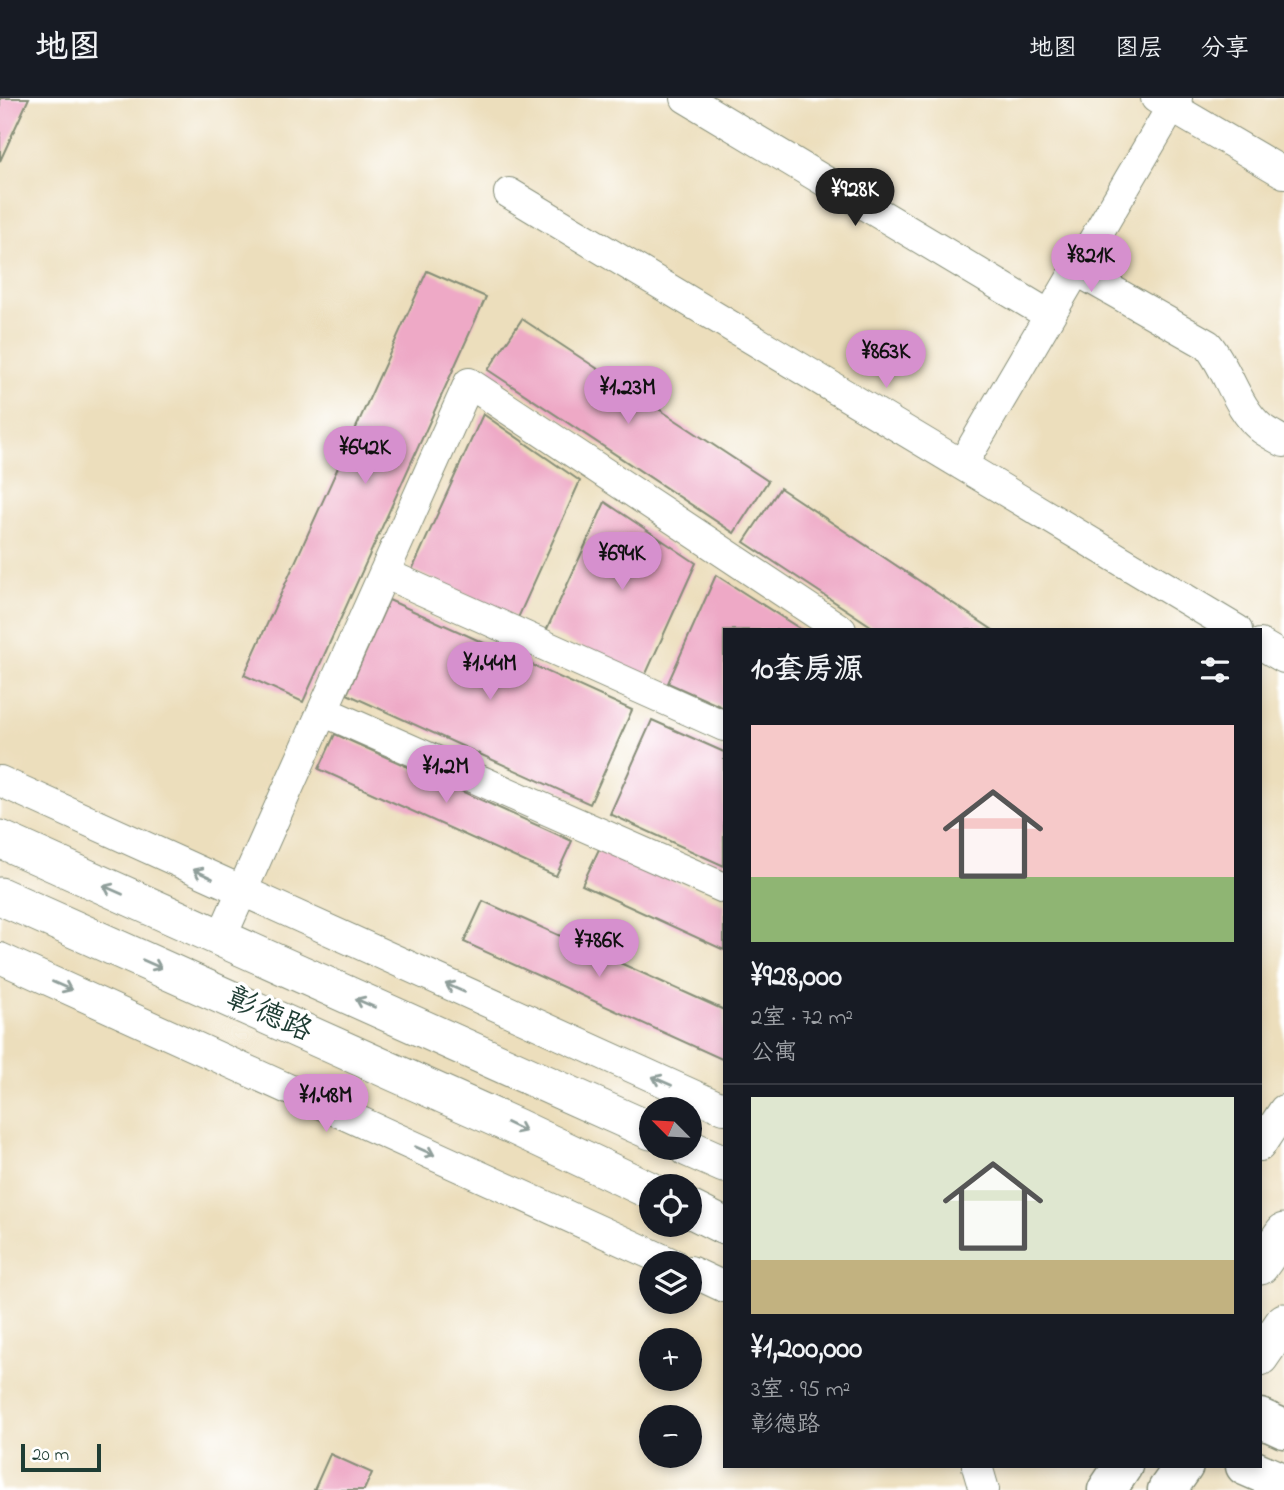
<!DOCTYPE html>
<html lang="zh">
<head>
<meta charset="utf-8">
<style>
  :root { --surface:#171b24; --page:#20242c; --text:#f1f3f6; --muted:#9ea1a6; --line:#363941; --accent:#d690ce }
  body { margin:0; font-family:"Indie Flower","LXGW WenKai TC",sans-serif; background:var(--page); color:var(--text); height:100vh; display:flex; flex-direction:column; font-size:26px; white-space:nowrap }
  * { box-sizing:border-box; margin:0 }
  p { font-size:23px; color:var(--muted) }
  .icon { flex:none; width:38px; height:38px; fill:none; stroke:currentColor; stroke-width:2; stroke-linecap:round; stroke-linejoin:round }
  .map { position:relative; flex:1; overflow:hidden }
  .panel { position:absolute; left:723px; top:530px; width:539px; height:840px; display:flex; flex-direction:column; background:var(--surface); border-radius:0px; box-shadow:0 4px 10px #0003 }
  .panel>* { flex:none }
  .needle { width:46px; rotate:294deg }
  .fabs { position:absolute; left:639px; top:999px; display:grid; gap:14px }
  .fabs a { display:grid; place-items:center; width:63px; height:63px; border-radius:50%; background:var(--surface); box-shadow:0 4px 10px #0003; font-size:35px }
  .scale { position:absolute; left:21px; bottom:18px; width:80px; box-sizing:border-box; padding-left:7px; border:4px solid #1f3d34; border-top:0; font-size:19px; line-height:24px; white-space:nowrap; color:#1f3d34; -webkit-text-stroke:5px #fff; paint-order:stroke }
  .price { position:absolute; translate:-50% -60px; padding:0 16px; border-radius:24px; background:var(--accent); color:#111; font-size:23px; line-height:46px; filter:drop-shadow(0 2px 4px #0008) }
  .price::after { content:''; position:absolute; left:50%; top:42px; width:21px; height:16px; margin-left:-10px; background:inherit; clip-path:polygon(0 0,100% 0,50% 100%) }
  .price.active { background:#222; color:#fff }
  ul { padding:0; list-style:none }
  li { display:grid; align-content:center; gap:14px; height:371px; padding:0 28px }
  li+li { border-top:2px solid var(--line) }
  li span { display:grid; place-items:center; height:217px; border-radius:0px; color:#555 }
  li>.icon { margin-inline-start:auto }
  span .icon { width:126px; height:126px; fill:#fffc; stroke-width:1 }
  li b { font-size:30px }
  h2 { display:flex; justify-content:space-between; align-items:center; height:84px; padding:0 28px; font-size:30px }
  header { display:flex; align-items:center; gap:42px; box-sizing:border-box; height:98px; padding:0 35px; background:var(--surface); border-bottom:2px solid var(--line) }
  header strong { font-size:33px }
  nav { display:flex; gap:38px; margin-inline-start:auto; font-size:24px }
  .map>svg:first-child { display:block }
  .building { fill:#eea9c6 }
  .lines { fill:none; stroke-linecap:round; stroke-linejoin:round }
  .minor-casing { stroke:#868e78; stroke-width:32 }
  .major-casing { stroke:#868e78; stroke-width:39 }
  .highway-casing { stroke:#868e78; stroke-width:41 }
  .minor { stroke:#fff; stroke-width:30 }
  .major { stroke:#fff; stroke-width:37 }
  .highway { stroke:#fff; stroke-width:38 }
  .oneway { stroke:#8f9e9a }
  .labels { text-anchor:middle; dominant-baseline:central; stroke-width:7; stroke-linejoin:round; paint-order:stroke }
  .street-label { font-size:30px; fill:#1f3d34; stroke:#fff }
</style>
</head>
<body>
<header>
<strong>地图</strong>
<nav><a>地图</a><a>图层</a><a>分享</a></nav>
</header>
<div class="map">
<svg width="1284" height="1392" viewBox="0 0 1284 1392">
  <rect width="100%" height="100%" fill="#fff"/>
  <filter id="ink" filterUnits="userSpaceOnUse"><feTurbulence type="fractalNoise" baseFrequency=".0143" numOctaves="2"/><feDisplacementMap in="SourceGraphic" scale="14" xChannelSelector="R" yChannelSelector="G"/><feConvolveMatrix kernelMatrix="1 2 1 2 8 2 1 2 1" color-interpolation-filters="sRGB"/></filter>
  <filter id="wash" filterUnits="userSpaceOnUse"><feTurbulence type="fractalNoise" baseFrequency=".00686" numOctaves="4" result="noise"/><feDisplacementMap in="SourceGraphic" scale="28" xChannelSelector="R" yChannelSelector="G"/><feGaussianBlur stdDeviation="1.57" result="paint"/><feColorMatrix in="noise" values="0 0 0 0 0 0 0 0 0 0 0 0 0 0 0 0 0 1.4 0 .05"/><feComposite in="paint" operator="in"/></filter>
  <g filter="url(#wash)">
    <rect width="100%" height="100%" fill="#ecdebc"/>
    <g id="blocks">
      <path class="building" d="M0,0H29L0,63Z
        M427,173L486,199L303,604L244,577Z
        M522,221L768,383L734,435L488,272Z
        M483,316L580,383L518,520L412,472Z
        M780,390L993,532H877L744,444Z
        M605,404L696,465L645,578L546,533Z
        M716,477L802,532H724V610L668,585Z
        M389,502L632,612L590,706L347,596Z
        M652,622L724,654V768L610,716Z
        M335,636L572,743L556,778L319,671Z
        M600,749L724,806V852L582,787Z
        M483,803L724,912V962L464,844Z
        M330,1356L372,1375L364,1392H314Z"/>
    </g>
  </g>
  <g filter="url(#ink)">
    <use href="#blocks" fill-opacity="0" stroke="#868e78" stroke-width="2"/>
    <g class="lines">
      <defs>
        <path id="minor" d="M686,0L1049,217
          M1156,0L1284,75
          M509,95L1237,532
          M1076,172L1208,247C1228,271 1236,309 1261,330C1267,335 1276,339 1284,344
          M962,367L1177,0
          M384,475L724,628
          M1260,546L1284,560
          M323,613L724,790
          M0,683L724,1011
          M221,840L469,285L841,532
          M0,860L673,1166
          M1260,1048L1284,1012
          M690,1173L724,1189
          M977,1368L984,1392"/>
        <path id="major" d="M0,741L651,1033
          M0,798L516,1029L651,1093
          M688,1050L724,1066
          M690,1111L724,1128
          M1260,1168L1284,1134
          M1260,1259L1284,1224"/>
        <path id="highway" d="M1260,1320L1284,1331
          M1245,1368L1284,1385
          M1107,1392L1123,1368
          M1167,1392L1184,1368"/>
      </defs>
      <use href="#minor" class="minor-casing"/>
      <use href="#major" class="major-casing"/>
      <use href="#highway" class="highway-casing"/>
      <use href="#minor" class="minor"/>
      <use href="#major" class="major"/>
      <use href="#highway" class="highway"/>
    </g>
    <defs><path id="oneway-shaft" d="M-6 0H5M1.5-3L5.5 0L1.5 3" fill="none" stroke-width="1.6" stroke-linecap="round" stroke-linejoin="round" transform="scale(1.75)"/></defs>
    <g class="oneway">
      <use href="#oneway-shaft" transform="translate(203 776) rotate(-155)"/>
      <use href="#oneway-shaft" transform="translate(113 792) rotate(-156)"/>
      <use href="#oneway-shaft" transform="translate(152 866) rotate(24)"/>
      <use href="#oneway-shaft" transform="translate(62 888) rotate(24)"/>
      <use href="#oneway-shaft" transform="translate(455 890) rotate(-156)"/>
      <use href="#oneway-shaft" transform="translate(365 905) rotate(-156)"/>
      <use href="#oneway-shaft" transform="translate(662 983) rotate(-156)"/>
      <use href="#oneway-shaft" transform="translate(516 1029) rotate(25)"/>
      <use href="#oneway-shaft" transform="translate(425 1053) rotate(24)"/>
    </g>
  </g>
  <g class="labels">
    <g class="street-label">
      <text transform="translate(269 918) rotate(24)">彰德路</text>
    </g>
  </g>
</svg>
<div class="fabs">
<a><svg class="needle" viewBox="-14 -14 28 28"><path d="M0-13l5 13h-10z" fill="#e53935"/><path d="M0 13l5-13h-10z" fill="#9ea1a6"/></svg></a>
<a><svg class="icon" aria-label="locate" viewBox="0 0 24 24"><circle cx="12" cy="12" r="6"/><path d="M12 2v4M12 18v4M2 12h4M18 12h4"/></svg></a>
<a><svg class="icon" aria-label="layers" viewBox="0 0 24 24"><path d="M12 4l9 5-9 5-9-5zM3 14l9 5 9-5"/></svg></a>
<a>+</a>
<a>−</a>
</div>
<div class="scale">20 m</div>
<b class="price active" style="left:855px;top:130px">¥928K</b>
<b class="price" style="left:1091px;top:196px">¥821K</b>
<b class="price" style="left:886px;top:292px">¥863K</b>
<b class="price" style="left:628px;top:328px">¥1.23M</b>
<b class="price" style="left:365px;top:388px">¥642K</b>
<b class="price" style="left:622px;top:494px">¥694K</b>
<b class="price" style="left:490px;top:604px">¥1.44M</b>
<b class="price" style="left:446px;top:707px">¥1.2M</b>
<b class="price" style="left:599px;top:881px">¥786K</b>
<b class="price" style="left:326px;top:1036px">¥1.48M</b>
<section class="panel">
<h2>10套房源<svg class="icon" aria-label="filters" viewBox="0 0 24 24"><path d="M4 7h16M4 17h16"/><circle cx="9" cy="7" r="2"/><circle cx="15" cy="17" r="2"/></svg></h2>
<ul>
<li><span style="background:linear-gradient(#f6c9c9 70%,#8fb573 0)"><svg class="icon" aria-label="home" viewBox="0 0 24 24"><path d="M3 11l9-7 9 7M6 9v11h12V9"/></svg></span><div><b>¥928,000</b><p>2室 · 72 m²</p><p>公寓</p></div></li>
<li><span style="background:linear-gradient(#dfe7d0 75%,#c2b280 0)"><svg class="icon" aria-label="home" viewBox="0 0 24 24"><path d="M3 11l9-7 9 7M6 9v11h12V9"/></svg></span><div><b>¥1,200,000</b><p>3室 · 95 m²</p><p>彰德路</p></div></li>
</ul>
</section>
</div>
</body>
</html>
